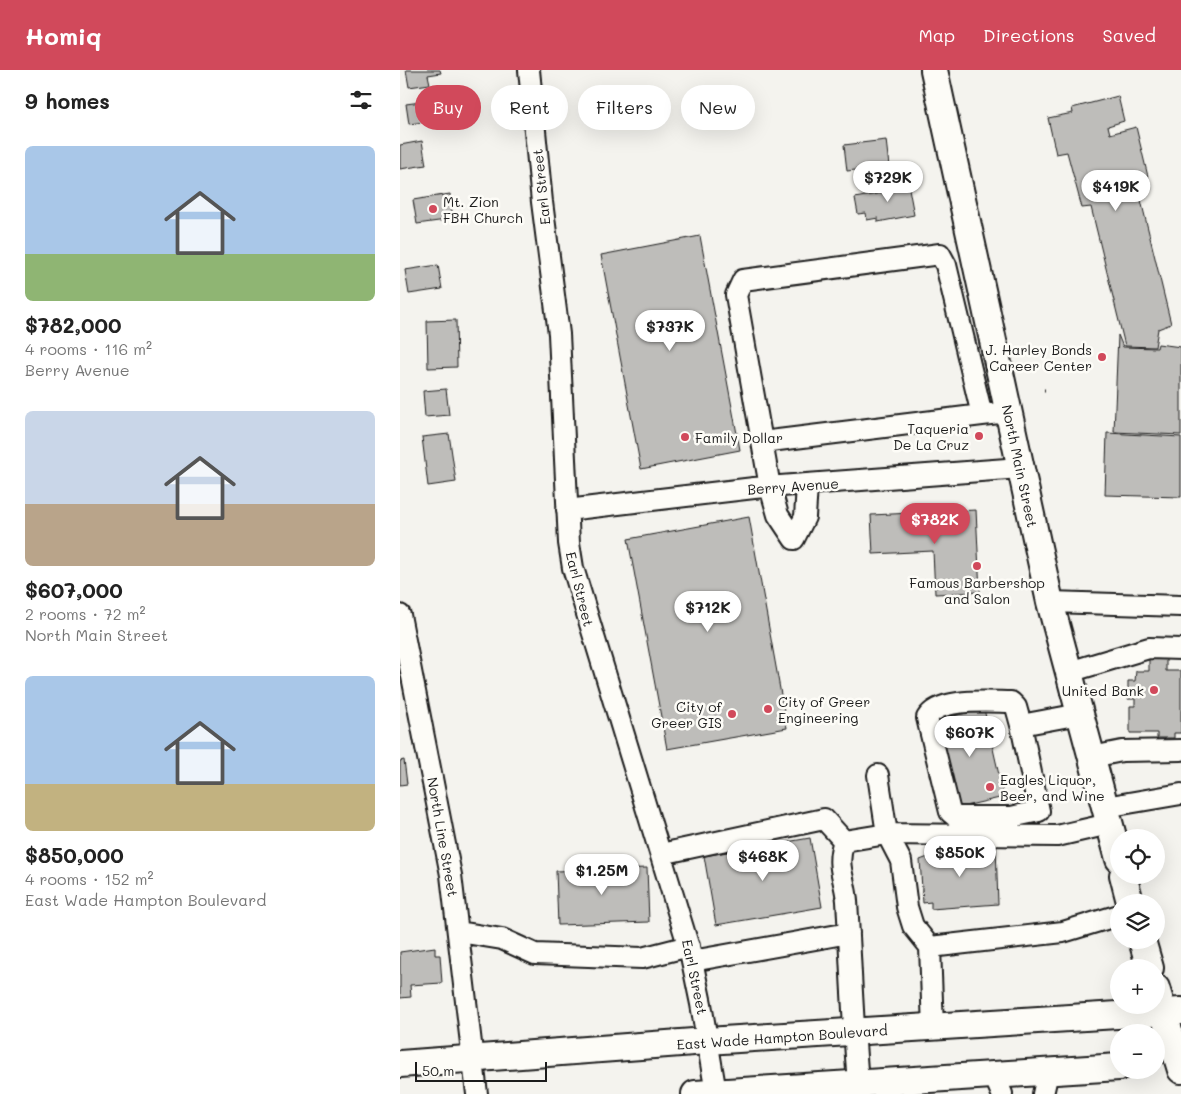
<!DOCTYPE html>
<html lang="en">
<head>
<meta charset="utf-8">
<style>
  :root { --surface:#fff; --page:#f2f2f2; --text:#222; --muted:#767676; --accent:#d1495b }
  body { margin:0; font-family:Mali,sans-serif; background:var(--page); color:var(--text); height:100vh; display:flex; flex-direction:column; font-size:19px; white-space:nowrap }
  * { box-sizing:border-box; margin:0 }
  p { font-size:16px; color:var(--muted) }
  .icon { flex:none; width:28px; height:28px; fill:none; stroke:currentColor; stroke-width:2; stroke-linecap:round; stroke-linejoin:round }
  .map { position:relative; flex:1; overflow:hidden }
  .sheet { display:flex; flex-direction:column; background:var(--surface); width:400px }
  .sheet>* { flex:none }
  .hud { position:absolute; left:15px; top:15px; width:475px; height:45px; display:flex; gap:10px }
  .tools { position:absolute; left:710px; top:759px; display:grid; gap:10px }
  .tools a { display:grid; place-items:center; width:55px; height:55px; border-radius:50%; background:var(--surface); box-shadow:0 5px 20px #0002; font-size:25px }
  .scale { position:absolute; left:15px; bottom:12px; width:132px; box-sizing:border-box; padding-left:5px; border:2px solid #1c1c1c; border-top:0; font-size:14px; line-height:18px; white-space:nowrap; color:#1c1c1c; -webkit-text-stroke:4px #fdfcf7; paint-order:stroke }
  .price { position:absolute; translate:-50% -42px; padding:0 11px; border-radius:18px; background:#fff; color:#222; font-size:16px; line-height:32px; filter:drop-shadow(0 1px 2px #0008) }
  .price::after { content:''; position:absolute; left:50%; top:30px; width:15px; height:11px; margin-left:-8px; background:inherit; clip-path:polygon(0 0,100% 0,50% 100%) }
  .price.on { background:var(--accent); color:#fff }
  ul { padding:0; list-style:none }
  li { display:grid; align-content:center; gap:10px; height:265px; padding:0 25px }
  li span { display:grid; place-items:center; height:155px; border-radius:8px; color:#555 }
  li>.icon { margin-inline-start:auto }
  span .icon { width:90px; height:90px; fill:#fffc; stroke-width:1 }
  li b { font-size:21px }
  h2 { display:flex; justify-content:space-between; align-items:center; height:60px; padding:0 25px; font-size:21px }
  .chip { padding:0 18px; border-radius:22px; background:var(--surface); box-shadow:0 5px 20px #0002; font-size:18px; line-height:45px }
  .chip.on { background:var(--accent); color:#fff }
  header { display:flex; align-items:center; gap:30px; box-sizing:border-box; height:70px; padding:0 25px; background:var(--accent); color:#fff }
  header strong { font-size:24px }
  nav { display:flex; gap:28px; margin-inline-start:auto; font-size:18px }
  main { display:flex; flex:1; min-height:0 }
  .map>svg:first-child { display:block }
  .building { fill:#bebdba; stroke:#1c1c1c }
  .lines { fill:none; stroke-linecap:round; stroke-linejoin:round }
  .minor-casing { stroke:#1c1c1c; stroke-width:24 }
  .major-casing { stroke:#1c1c1c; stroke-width:30 }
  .path { stroke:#1c1c1c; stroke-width:3; stroke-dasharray:1 4; stroke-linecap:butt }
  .minor { stroke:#fdfcf7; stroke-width:20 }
  .major { stroke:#fdfcf7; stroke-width:26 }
  .poi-dot { fill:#d1495b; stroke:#fdfcf7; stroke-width:2 }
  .labels { text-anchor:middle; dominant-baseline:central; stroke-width:5; stroke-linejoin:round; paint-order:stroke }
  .street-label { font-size:14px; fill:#1c1c1c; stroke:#fdfcf7 }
  .poi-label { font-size:14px; fill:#1c1c1c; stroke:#fdfcf7; text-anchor:start }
</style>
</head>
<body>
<header>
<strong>Homiq</strong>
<nav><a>Map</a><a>Directions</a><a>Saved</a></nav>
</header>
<main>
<section class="sheet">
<h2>9 homes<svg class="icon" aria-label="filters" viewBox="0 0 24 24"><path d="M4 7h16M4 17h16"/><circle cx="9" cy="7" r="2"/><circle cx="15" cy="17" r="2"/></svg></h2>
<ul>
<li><span style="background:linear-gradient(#a9c7e8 70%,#8fb573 0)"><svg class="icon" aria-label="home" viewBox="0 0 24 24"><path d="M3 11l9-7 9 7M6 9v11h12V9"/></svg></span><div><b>$782,000</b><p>4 rooms · 116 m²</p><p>Berry Avenue</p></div></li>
<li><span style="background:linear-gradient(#c9d6e8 60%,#b9a48a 0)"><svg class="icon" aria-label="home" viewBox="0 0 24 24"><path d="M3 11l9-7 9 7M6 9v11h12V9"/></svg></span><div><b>$607,000</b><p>2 rooms · 72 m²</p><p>North Main Street</p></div></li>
<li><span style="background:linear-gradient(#a9c7e8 70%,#c2b280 0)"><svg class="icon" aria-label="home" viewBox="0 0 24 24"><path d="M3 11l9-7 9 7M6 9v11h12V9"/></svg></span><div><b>$850,000</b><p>4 rooms · 152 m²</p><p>East Wade Hampton Boulevard</p></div></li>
</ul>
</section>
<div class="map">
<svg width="781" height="1024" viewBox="0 0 781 1024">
  <rect width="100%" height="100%" fill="#f4f3ee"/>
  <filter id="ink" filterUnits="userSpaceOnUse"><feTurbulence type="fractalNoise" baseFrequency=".02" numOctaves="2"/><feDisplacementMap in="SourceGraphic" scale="10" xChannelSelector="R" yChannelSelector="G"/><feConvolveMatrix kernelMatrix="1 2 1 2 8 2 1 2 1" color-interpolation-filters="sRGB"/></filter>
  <g filter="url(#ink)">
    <path class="building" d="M6,0H40L41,3L28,5L30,14L9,17Z
      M718,26L724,51L708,56L710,64L736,57L751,119L739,122L771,254L758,259L755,277L725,276L691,137L682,138L667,82L656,84L648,48L673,43L672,38Z
      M36,30L39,50L9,54L6,34Z
      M486,70L489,96L447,101L444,75Z
      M22,71L26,95L0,99V75Z
      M507,108L514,145L478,152V148L467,150L466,143L458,144L455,128L492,121L490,111Z
      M50,124L53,149L17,154L13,130Z
      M300,166L340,380L241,399L201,185Z
      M38,195L42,219L9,224L5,200Z
      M56,250L57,297L28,298L27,251Z
      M718,265L723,277L757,278L758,274L781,277V365L714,362Z
      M46,319L49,345L25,347L23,321Z
      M707,363L781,367V427L705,425Z
      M49,364L56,412L28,416L22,367Z
      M576,440L580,522L535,524L533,481L473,484L471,445Z
      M349,447L387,658L267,679L228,469Z
      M749,582H766V601H781V663H774V668H757V663H730V636H735V629H728V611H735L736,601H749Z
      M584,639L604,727L556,738L536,650Z
      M4,690L7,714L0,715V691Z
      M410,768L422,837L316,855L304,786Z
      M596,776L598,834L531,839V832L523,833L520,790L528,787V782Z
      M247,798L249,852L158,855L156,801Z
      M35,877V885H40L42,913L10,915L11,927L0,928V882Z"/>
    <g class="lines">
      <defs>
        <path id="minor" d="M129,0L142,132L159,264L169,473L173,498L290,881L301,934L316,1023
          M362,372L582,345
          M407,415L405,447L394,469L378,445L370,417L336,225L343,210L540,184L546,195L582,345L608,342
          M167,440L354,418L620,398
          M650,532L781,536
          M0,545L51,805L77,1024
          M669,602L749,578L781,579
          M621,655L616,637L611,632C589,632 539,627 527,648L550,742L556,747H611L639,741L621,655L680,644
          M692,687L722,681L781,680
          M478,705L487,764L501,791L507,837L513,856L530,877L533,958
          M705,737L781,724
          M261,784L424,749L444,771
          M59,862L102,869L135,884L242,888L289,876
          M530,877L663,862L719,845
          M292,891L449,863
          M594,1005L602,1024
          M459,1024C453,960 451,896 447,831C445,807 435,796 444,771L487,764L657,766L709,754
          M643,1024L648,1002"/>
        <path id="major" d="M534,0L650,532L719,789
          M723,805L730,832
          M742,870L750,898
          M756,918L781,1000
          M0,994L307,971L781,941
          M295,1024L719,997"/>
      </defs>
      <use href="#minor" class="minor-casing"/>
      <use href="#major" class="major-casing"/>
      <path class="path" d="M644,320H649"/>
      <use href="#minor" class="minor"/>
      <use href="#major" class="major"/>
    </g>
  </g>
  <g class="poi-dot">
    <circle cx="33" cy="139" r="5"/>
    <circle cx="702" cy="287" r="5"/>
    <circle cx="579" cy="366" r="5"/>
    <circle cx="285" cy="367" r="5"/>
    <circle cx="577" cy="496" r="5"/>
    <circle cx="754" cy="620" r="5"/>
    <circle cx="368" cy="639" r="5"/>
    <circle cx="332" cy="644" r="5"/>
    <circle cx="590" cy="717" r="5"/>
  </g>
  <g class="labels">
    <g class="street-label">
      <text transform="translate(141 117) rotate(-96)">Earl Street</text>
      <text transform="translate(620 396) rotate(78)">North Main Street</text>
      <text transform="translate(393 416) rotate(-4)">Berry Avenue</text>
      <text transform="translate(180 519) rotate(76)">Earl Street</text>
      <text transform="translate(43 767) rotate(80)">North Line Street</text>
      <text transform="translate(295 907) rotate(78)">Earl Street</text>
      <text transform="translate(382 967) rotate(-4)">East Wade Hampton Boulevard</text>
    </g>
    <g class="poi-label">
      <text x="43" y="131">Mt. Zion<tspan x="43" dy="16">FBH Church</tspan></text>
      <text x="692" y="279" text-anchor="end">J. Harley Bonds<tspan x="692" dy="16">Career Center</tspan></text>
      <text x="569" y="358" text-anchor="end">Taqueria<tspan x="569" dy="16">De La Cruz</tspan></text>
      <text x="295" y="367">Family Dollar</text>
      <text x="577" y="512" text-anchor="middle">Famous Barbershop<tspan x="577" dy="16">and Salon</tspan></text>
      <text x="744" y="620" text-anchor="end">United Bank</text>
      <text x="378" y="631">City of Greer<tspan x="378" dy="16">Engineering</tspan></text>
      <text x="322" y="636" text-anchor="end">City of<tspan x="322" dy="16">Greer GIS</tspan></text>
      <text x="600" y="709">Eagles Liquor,<tspan x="600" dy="16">Beer, and Wine</tspan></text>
    </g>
  </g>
</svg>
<div class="tools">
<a><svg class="icon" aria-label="locate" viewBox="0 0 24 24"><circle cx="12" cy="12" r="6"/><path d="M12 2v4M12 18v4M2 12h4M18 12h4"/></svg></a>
<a><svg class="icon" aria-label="layers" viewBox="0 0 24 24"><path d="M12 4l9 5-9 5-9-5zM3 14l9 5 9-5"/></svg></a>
<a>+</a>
<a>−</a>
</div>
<div class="scale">50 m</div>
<b class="price" style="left:488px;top:133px">$729K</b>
<b class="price" style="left:716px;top:142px">$419K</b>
<b class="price" style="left:270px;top:282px">$737K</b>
<b class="price on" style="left:535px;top:475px">$782K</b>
<b class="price" style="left:308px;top:563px">$712K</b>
<b class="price" style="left:570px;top:688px">$607K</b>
<b class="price" style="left:560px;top:808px">$850K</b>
<b class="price" style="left:363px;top:812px">$468K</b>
<b class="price" style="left:202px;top:826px">$1.25M</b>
<div class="hud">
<a class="chip on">Buy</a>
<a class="chip">Rent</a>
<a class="chip">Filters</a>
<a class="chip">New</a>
</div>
</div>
</main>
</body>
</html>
